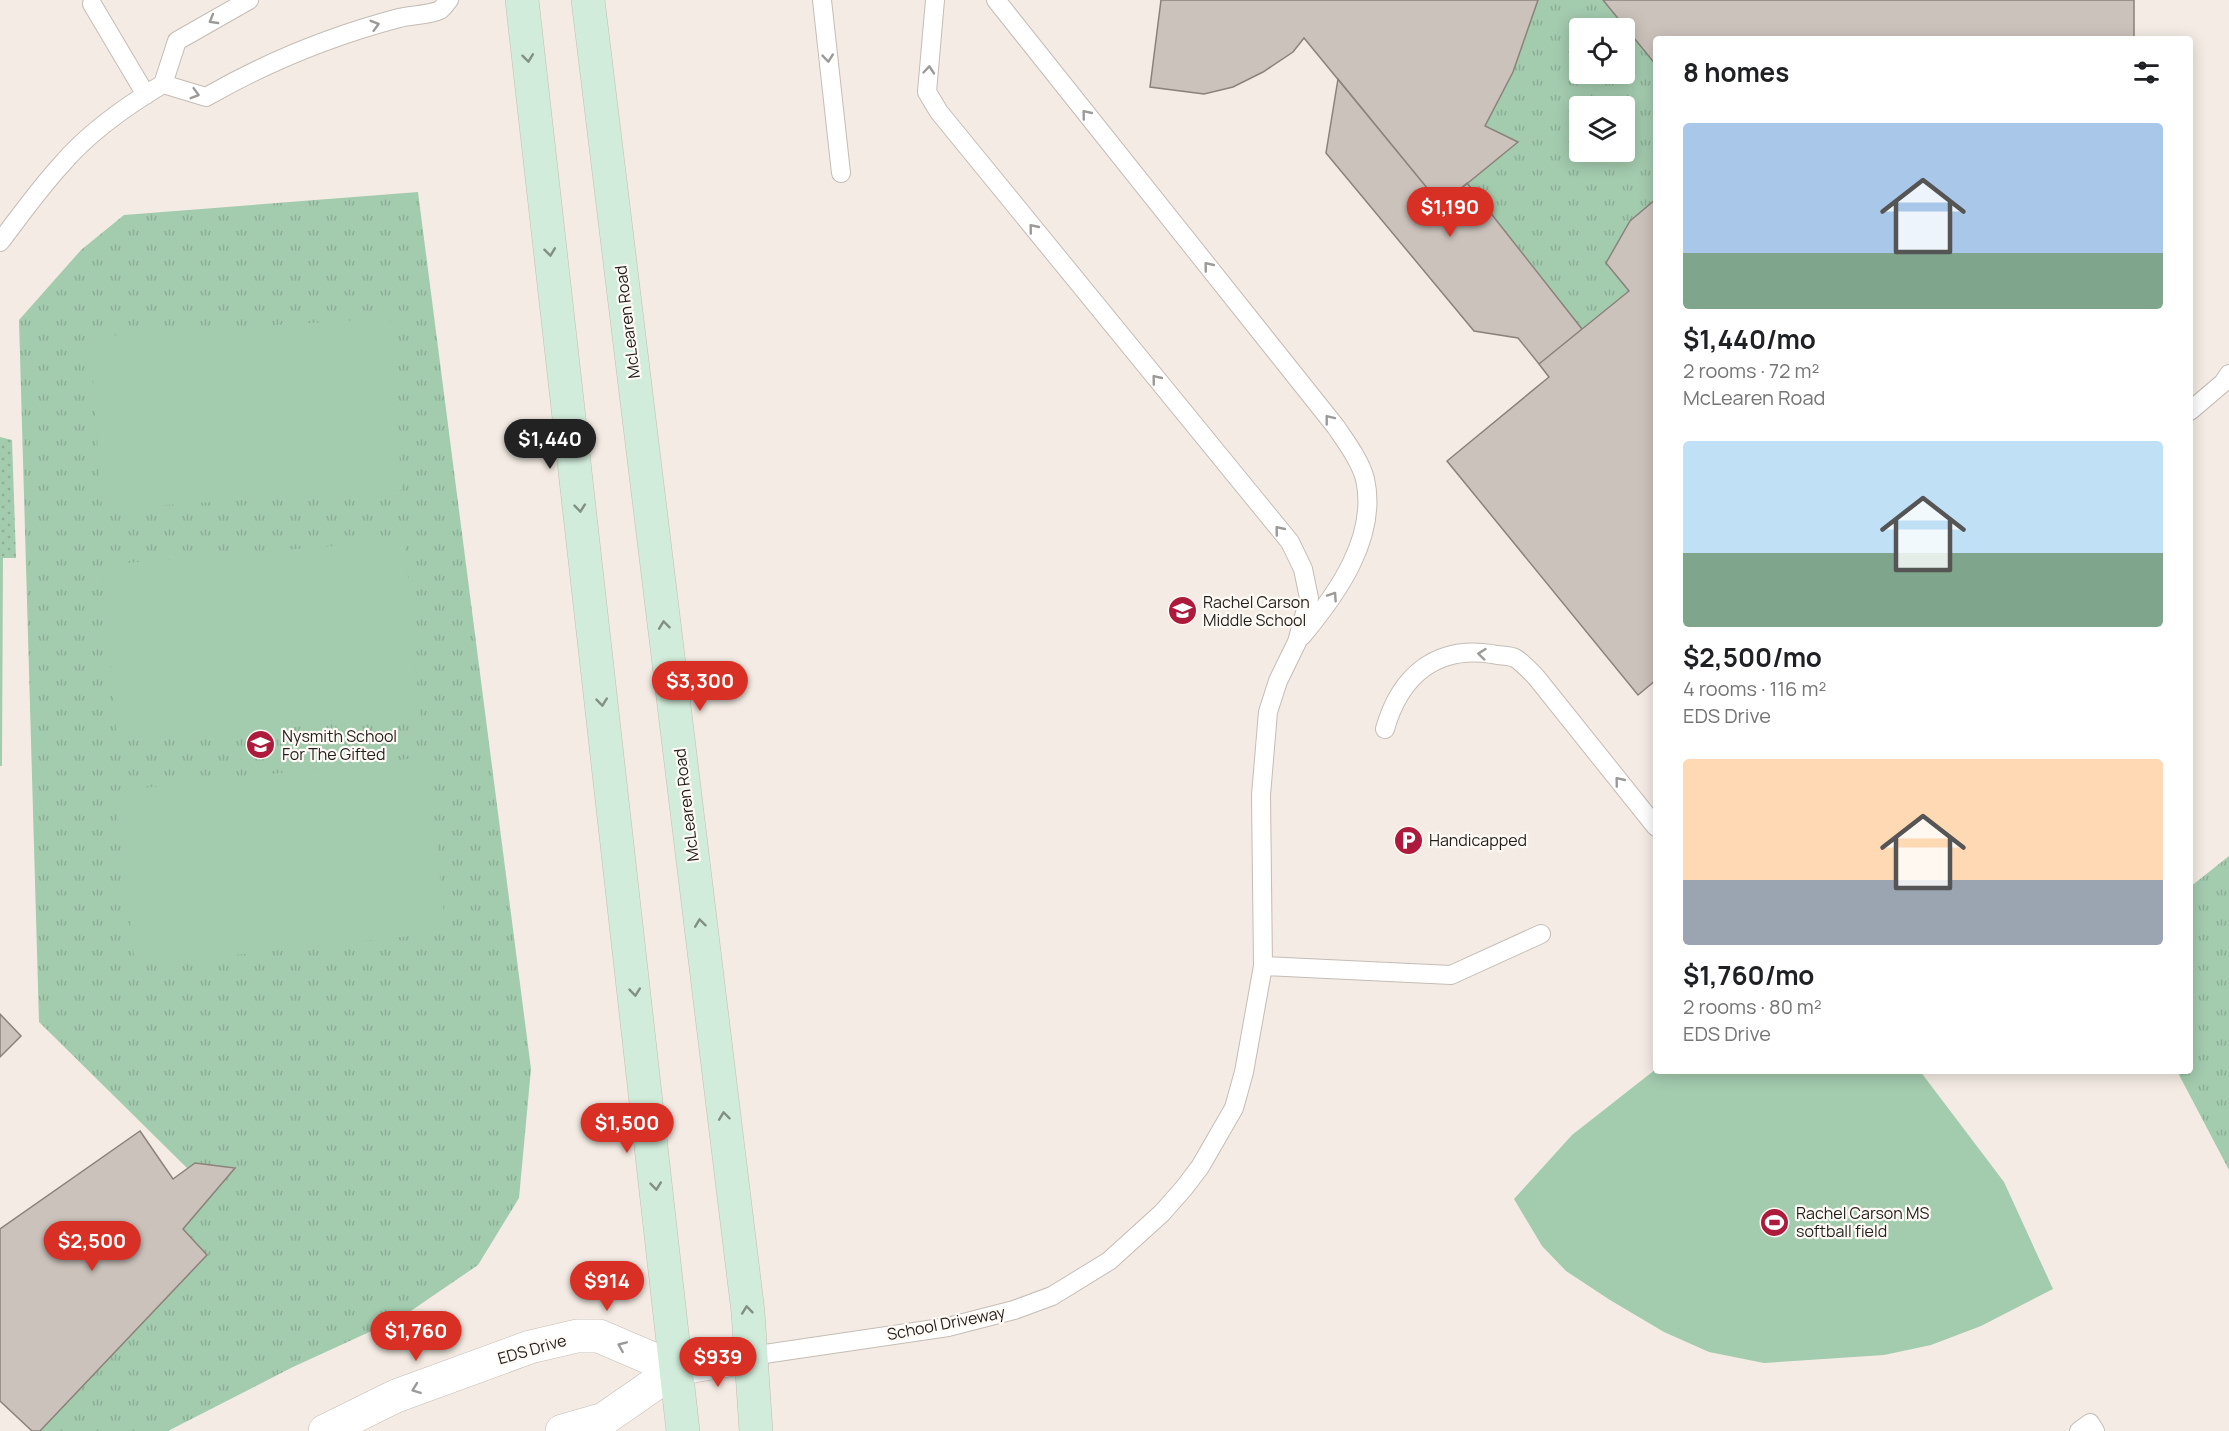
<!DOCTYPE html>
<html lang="en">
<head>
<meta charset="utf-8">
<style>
  :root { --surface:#fff; --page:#f2f2f2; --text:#202124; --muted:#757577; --accent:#d93025 }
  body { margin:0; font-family:Manrope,sans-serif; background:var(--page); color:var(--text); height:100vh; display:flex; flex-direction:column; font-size:22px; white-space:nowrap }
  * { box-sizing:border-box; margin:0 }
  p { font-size:20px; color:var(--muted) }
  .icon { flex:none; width:33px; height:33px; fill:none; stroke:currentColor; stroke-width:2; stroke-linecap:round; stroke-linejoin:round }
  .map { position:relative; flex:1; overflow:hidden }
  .panel { position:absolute; left:1653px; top:36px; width:540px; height:1038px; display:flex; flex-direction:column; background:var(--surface); border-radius:6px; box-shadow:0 3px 15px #0003 }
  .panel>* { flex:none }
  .controls { position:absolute; left:1569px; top:18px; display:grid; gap:12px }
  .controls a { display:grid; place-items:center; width:66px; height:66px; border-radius:6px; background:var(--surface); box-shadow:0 3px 15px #0003; font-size:30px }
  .price { position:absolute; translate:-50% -51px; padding:0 14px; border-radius:21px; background:var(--accent); color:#fff; font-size:20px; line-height:39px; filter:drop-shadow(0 2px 3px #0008) }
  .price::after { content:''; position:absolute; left:50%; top:36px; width:18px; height:14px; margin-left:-9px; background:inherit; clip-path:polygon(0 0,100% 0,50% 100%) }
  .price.active { background:#222; color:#fff }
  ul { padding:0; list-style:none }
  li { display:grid; align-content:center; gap:12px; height:318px; padding:0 30px }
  li span { display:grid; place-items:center; height:186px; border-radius:6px; color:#555 }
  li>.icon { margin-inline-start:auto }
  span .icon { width:108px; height:108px; fill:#fffc; stroke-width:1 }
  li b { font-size:26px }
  h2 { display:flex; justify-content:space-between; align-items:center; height:72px; padding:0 30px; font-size:26px }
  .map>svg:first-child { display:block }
  .grass { fill:url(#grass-tufts); fill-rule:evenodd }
  .park { fill:url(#park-dots) }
  .pitch { fill:#a3cbae }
  .building { fill:#cbc2bb; stroke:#8a827b; stroke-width:1.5 }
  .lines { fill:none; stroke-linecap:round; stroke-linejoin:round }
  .service-casing { stroke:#c4bcb5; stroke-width:20 }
  .tertiary-casing { stroke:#c4bcb5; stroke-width:34 }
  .secondary-casing { stroke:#c4bcb5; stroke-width:34 }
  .service { stroke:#fff; stroke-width:18 }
  .tertiary { stroke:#fff; stroke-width:33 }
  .secondary { stroke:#d1ecda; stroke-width:33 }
  .oneway { stroke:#9b9a98 }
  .oneway2 { stroke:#828f84 }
  .labels { text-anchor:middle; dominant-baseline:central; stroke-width:4.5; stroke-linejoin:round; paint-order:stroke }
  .street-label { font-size:16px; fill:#211e1b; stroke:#fffaf5 }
  .poi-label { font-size:16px; fill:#211e1b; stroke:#fffaf5; text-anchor:start }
</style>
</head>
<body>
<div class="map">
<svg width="2229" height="1431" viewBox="0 0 2229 1431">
  <defs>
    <pattern id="grass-tufts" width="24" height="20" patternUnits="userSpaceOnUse" patternTransform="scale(1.5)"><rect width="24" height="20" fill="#a3cbae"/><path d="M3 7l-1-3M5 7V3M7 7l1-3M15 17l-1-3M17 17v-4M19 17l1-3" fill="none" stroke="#8cae95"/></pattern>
    <pattern id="park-dots" width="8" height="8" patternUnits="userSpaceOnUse" patternTransform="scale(1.5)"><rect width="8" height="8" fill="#a3cbae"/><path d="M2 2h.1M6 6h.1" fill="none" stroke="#8cae95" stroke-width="1.8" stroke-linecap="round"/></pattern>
  </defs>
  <rect width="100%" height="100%" fill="#f4ece4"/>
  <path class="grass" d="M1538,0H1603L1656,65V199L1630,221L1606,263L1629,291L1582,329L1467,183L1517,142L1485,126L1513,72ZM1580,28H1624V74H1580ZM1580,106H1624V152H1580Z
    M418,192L531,1069L519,1198L478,1265L402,1317L293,1367L168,1431H40L207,1255L183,1229L234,1168L195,1163L187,1168L39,1022L19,320L81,250L124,215Z
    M2229,856V1170L2177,1071H2190V887Z"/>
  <path class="park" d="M0,437L12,440L16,558H0Z"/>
  <path class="pitch" d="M390,318L402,490L102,509L90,337Z
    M405,540L420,717L117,741L102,565Z
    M0,556H3L2,766H0Z
    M427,757L446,932L135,966L115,791Z
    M1656,1069V1071H1920L2004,1182L2053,1289L1981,1326L1931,1345L1884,1355L1764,1363L1709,1352L1664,1332L1610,1300L1566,1271L1542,1246L1514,1199L1572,1135Z"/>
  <path class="building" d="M1161,0H1538L1513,72L1485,126L1518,142L1441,205L1304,38L1293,52L1263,72L1233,87L1204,94L1150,87Z
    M1603,0H2134V39H1656V65Z
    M1338,79L1441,205L1467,183L1582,329L1539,364L1518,338L1474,331L1326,153Z
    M1656,199V680L1638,695L1447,461L1549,377L1539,364L1629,291L1606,263L1630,221Z
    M0,1014L21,1036L0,1057Z
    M140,1131L173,1179L195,1163L235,1168L183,1229L207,1255L40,1431H32L0,1401V1229Z"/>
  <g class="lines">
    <defs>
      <path id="service" d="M249,0L177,41L163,84L206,97C267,62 331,36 399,18C410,15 430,15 440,10C443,8 446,3 449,0
        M822,0L841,173
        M996,0L1336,427C1346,442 1360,460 1365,479C1378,537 1337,594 1302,636
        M92,4L146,95
        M0,242C20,216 39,189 61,165C89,132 126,106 163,84
        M2190,411L2223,383L2229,374
        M1385,729C1400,676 1436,645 1492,654C1498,656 1509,655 1515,658C1522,662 1530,671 1536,677L1656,827
        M1263,966L1451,975L1541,934
        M751,1356L948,1327L1014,1310L1052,1296L1109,1261L1162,1213L1184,1188L1200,1167L1234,1108L1244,1072L1263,966L1261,795L1268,712L1278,681L1297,642L1309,598L1303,569L1290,542L939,112L927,92L935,0
        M2079,1431L2090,1423L2095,1431"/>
      <path id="tertiary" d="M325,1431L396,1396L530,1347L577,1336H599L676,1369
        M562,1431L604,1419L676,1369L751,1356"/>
      <path id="secondary" d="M522,0L683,1431
        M588,0L748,1312L756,1431"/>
    </defs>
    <use href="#service" class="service-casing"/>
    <use href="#tertiary" class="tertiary-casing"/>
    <use href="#secondary" class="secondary-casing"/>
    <use href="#service" class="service"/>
    <use href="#tertiary" class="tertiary"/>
    <use href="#secondary" class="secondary"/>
  </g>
  <defs><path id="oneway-chevron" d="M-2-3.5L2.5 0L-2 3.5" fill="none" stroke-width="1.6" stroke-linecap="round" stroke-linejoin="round" transform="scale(1.5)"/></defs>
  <g class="oneway">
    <use href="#oneway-chevron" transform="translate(213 20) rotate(150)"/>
    <use href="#oneway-chevron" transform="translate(375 25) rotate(-16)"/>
    <use href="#oneway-chevron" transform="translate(828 58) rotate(84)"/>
    <use href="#oneway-chevron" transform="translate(929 70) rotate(-85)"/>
    <use href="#oneway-chevron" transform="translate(195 94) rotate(16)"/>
    <use href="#oneway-chevron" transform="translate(1086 114) rotate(-129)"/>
    <use href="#oneway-chevron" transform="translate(1033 228) rotate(-129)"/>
    <use href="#oneway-chevron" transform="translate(1208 266) rotate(-129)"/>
    <use href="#oneway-chevron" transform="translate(1156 379) rotate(-129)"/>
    <use href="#oneway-chevron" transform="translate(1329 419) rotate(-128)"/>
    <use href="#oneway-chevron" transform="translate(1279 530) rotate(-129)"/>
    <use href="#oneway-chevron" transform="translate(1333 596) rotate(-56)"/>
    <use href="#oneway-chevron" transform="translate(1482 654) rotate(-174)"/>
    <use href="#oneway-chevron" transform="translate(1619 781) rotate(-129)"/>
    <use href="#oneway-chevron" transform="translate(622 1346) rotate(-157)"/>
    <use href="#oneway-chevron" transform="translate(416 1389) rotate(160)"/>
  </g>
  <g class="oneway2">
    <use href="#oneway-chevron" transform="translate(528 58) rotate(83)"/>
    <use href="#oneway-chevron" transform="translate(550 252) rotate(83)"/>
    <use href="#oneway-chevron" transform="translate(580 508) rotate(84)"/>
    <use href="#oneway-chevron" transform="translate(664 625) rotate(-97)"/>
    <use href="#oneway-chevron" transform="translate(602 702) rotate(84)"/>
    <use href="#oneway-chevron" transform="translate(700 923) rotate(-97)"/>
    <use href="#oneway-chevron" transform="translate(635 992) rotate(84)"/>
    <use href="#oneway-chevron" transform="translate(724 1116) rotate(-97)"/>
    <use href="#oneway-chevron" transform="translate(656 1186) rotate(84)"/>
    <use href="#oneway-chevron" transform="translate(747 1310) rotate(-96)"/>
  </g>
  <defs>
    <symbol id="school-disc" viewBox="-11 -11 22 22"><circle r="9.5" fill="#ae1a3b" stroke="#fffaf5"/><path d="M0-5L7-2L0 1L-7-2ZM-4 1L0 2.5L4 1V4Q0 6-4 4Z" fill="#fff"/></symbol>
    <symbol id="parking-disc" viewBox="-11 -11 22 22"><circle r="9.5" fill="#ae1a3b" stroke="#fffaf5"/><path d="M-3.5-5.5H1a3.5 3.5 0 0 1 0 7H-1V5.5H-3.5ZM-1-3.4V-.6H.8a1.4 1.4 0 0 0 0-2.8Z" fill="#fff"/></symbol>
    <symbol id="stadium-disc" viewBox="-11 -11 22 22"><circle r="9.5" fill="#ae1a3b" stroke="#fffaf5"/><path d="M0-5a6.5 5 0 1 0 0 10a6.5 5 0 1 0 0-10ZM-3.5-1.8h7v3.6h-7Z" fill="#fff"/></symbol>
  </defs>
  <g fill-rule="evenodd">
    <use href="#school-disc" x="1166" y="594" width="33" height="33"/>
    <use href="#school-disc" x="244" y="728" width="33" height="33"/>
    <use href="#parking-disc" x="1392" y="824" width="33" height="33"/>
    <use href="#stadium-disc" x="1758" y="1206" width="33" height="33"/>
  </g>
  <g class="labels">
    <g class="street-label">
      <text transform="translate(627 322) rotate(-97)">McLearen Road</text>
      <text transform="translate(686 805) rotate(-97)">McLearen Road</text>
      <text transform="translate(946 1323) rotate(-11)">School Driveway</text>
      <text transform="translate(532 1349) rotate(-16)">EDS Drive</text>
    </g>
    <g class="poi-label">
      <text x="1203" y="602">Rachel Carson<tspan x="1203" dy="18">Middle School</tspan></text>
      <text x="282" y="736">Nysmith School<tspan x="282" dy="18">For The Gifted</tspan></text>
      <text x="1429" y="840">Handicapped</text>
      <text x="1796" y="1213">Rachel Carson MS<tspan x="1796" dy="18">softball field</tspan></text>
    </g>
  </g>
</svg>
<div class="controls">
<a><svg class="icon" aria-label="locate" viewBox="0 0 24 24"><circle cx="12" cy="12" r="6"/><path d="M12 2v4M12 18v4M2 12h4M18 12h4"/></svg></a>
<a><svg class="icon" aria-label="layers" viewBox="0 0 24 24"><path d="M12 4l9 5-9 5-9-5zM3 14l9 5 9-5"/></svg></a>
</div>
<b class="price" style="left:1450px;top:238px">$1,190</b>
<b class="price active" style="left:550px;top:470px">$1,440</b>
<b class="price" style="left:700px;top:712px">$3,300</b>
<b class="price" style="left:627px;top:1154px">$1,500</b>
<b class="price" style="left:92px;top:1272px">$2,500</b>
<b class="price" style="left:607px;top:1312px">$914</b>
<b class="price" style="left:416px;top:1362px">$1,760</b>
<b class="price" style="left:718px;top:1388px">$939</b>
<section class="panel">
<h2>8 homes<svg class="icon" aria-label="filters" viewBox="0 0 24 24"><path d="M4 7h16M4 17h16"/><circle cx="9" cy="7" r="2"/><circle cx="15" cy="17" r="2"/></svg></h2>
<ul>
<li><span style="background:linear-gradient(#a9c7e8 70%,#7fa58c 0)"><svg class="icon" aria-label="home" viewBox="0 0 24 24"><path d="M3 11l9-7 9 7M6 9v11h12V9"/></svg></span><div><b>$1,440/mo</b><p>2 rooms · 72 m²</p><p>McLearen Road</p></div></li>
<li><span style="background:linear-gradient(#bfe0f5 60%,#7fa58c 0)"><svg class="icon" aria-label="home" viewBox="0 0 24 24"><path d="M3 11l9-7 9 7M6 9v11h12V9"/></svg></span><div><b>$2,500/mo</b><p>4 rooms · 116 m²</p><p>EDS Drive</p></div></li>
<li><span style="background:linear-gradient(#ffd9b3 65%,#9aa5b1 0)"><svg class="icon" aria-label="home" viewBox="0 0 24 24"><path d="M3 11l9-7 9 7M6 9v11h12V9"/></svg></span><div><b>$1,760/mo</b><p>2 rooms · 80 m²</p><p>EDS Drive</p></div></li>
</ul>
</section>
</div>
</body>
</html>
